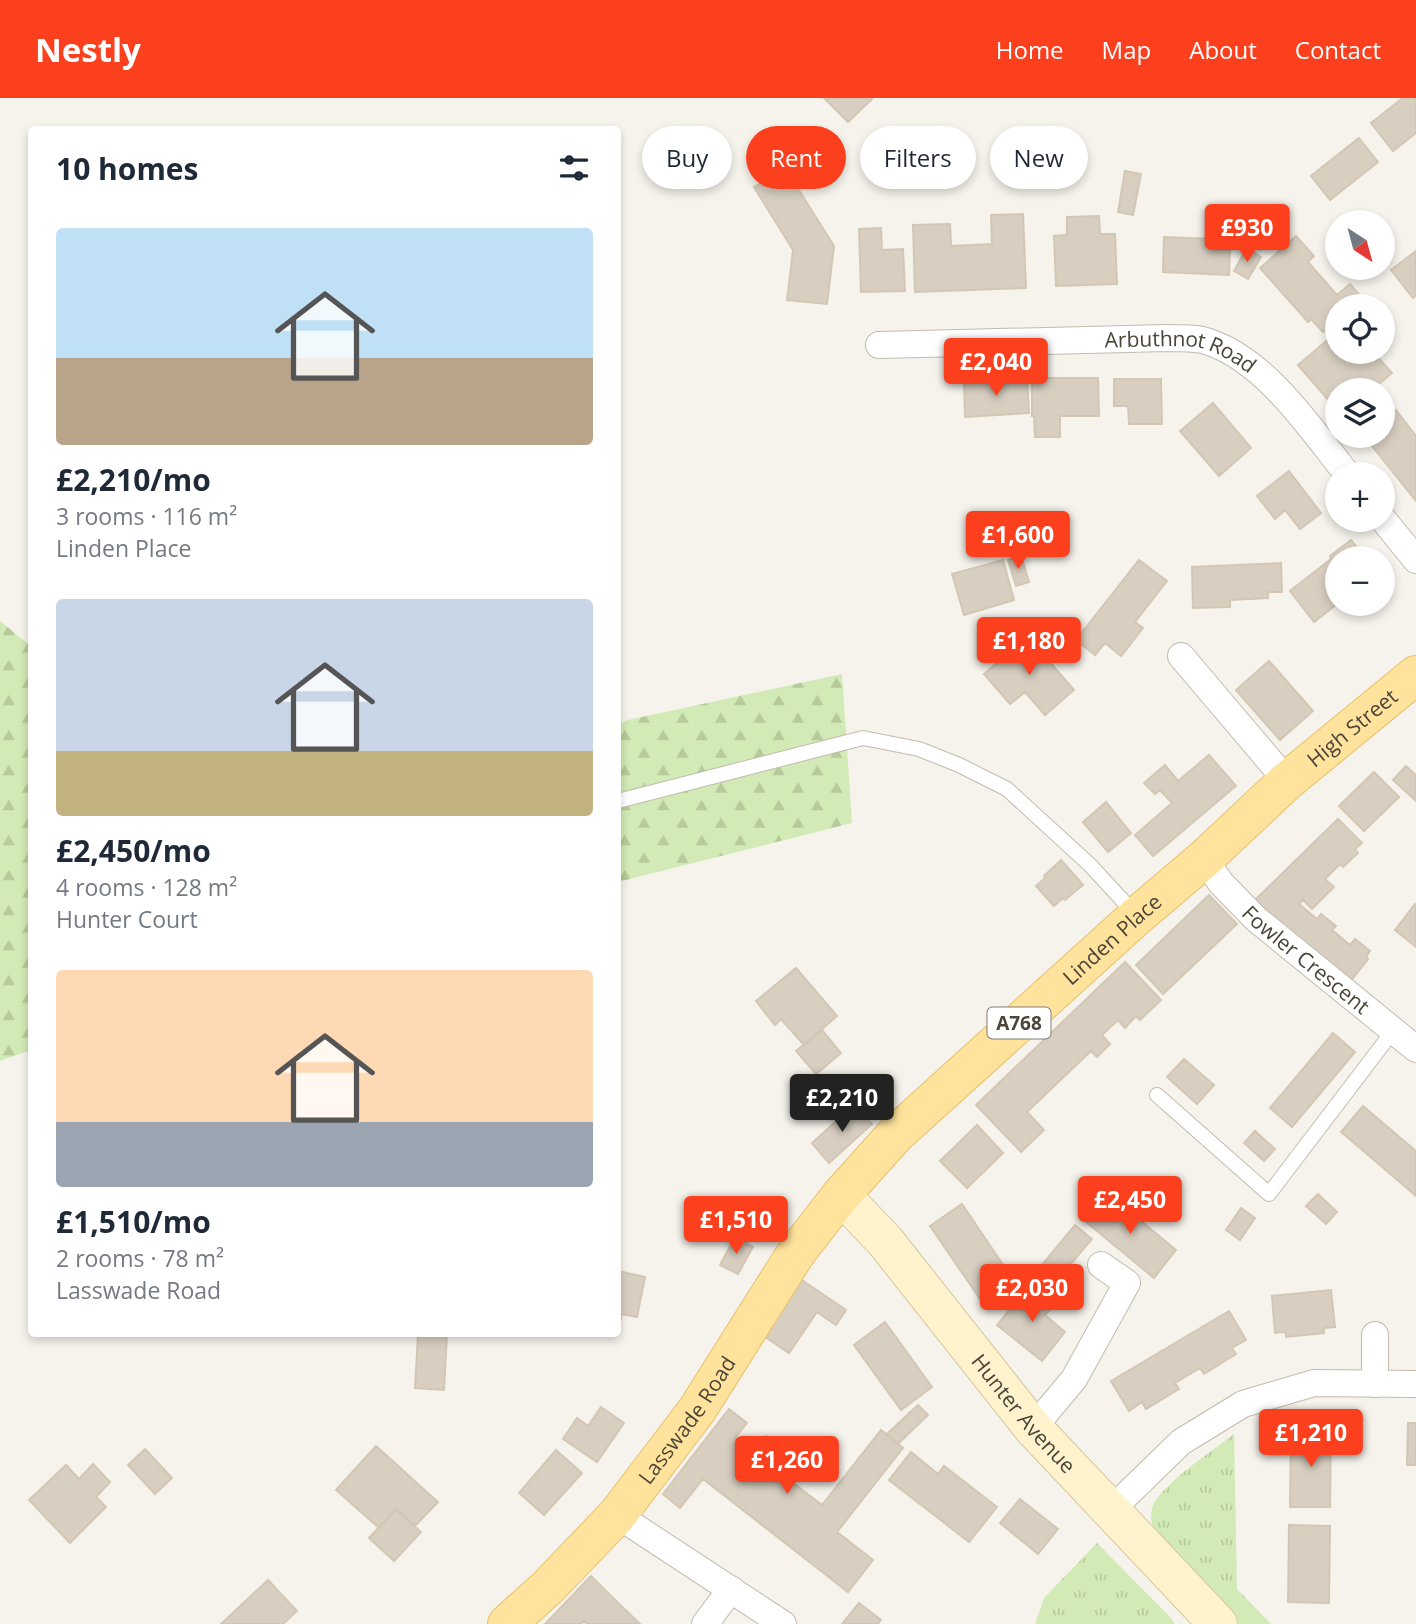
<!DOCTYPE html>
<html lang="en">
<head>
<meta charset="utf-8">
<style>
  :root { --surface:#fff; --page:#f2f2f3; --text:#1f2937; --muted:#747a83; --accent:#fc3f1d }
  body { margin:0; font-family:"Open Sans",sans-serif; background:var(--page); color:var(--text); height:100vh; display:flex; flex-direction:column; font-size:26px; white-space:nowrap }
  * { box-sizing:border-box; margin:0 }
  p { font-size:23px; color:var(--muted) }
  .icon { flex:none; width:38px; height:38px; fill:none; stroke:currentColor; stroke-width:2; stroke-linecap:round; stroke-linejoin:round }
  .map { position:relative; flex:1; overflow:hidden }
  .sheet { position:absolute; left:28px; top:28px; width:593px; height:1211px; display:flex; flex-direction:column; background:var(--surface); border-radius:7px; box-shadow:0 4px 10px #0003 }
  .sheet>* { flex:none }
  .guide { position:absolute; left:642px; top:28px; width:665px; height:63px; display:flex; gap:14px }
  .needle { width:46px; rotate:144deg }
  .fabs { position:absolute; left:1325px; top:112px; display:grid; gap:14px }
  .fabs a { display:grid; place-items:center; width:70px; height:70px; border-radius:50%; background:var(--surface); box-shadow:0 4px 10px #0003; font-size:35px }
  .price { position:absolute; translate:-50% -60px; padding:0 16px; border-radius:7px; background:var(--accent); color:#fff; font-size:23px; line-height:46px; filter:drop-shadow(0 2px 4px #0008) }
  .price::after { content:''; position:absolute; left:50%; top:42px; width:21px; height:16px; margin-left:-10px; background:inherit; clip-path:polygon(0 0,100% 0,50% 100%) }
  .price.on { background:#222; color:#fff }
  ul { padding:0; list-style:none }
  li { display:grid; align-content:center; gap:14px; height:371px; padding:0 28px }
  li span { display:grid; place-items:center; height:217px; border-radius:7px; color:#555 }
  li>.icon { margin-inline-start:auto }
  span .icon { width:126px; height:126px; fill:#fffc; stroke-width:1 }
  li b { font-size:30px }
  h2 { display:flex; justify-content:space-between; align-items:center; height:84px; padding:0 28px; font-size:30px }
  .pill { padding:0 24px; border-radius:32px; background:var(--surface); box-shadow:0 4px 10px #0003; font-size:24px; line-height:63px }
  .pill.on { background:var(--accent); color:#fff }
  header { display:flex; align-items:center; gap:42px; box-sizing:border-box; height:98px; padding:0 35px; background:var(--accent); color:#fff }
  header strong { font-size:33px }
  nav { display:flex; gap:38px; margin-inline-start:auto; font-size:24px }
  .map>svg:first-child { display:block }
  .grass { fill:url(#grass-tufts) }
  .forest { fill:url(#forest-firs) }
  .building { fill:#d8cfc1; stroke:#d3c7b4; stroke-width:2 }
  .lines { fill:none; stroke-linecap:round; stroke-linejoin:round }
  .lane-casing { stroke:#c2bbae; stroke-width:16 }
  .street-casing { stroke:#c2bbae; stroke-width:28 }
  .secondary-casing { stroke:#d6c79b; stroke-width:40 }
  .primary-casing { stroke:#e6c16a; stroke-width:40 }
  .lane { stroke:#fff; stroke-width:14 }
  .street { stroke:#fff; stroke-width:26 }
  .secondary { stroke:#fff3cd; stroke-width:38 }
  .primary { stroke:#ffe39c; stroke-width:38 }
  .labels { text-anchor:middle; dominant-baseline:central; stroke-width:5; stroke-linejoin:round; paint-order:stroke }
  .shield { fill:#fff; stroke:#817c74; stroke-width:2 }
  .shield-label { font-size:19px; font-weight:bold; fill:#4b4439 }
  .street-label { font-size:21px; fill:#4b4439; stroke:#fff }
</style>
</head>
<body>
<header>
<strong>Nestly</strong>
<nav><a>Home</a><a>Map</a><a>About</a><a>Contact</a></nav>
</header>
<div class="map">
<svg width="1416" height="1526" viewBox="0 0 1416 1526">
  <defs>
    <pattern id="grass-tufts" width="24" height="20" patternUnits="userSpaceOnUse" patternTransform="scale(1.75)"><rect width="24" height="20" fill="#d2eab5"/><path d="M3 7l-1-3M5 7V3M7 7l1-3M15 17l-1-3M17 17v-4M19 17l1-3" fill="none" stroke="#b6ca9c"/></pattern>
    <pattern id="forest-firs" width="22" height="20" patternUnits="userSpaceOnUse" patternTransform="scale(1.75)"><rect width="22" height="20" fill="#d2eab5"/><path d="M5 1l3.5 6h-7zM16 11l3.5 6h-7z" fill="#b6ca9c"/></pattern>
  </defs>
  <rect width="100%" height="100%" fill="#f6f3ec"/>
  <path class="grass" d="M1234,1336L1237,1491L1271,1526H1239L1159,1443C1154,1433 1149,1422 1152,1411C1158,1388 1214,1352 1234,1336Z
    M1097,1445L1172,1521L1175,1526H1035L1044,1500Z"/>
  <path class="forest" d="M0,523L32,549L31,952L0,963Z
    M842,576L852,725L618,784V626L628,622Z"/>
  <path class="building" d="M824,0H871L872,1L848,24Z
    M1403,0H1416V35L1393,53L1371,25Z
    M1359,40L1378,64L1330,102L1311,78Z
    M785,70L834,148L827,206L787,202L793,152L754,89Z
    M1125,73L1141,76L1133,117L1118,114Z
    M1023,116L1026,190L915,194L913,127L950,126L951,148L992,146L991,117Z
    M1099,118L1100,136H1115L1117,186L1056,188L1054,138L1067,137V119Z
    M1216,124H1231L1229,177L1163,174L1164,139L1215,141Z
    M881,130L882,152L903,151L905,193L861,194L859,131Z
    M1296,138L1314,158L1308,164L1337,197L1350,186L1362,200L1353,208H1337V222L1323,234L1311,221L1308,224L1260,170Z
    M1247,150L1261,159L1248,181L1234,173Z
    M1416,153V197L1413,200L1391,172Z
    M1337,234V254H1373L1392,275L1372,292H1337V312L1298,267Z
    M1032,280H1098L1099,318H1060V339H1035L1034,318H1032Z
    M1027,281L1029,315L965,319L964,285Z
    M1114,281H1161L1162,326H1129L1128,308H1114Z
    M1213,305L1251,350L1219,378L1180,333Z
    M1396,312L1416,338V403L1364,338H1382V322Z
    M1289,373L1321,415L1300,431L1285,412L1275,421L1257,398Z
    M1351,442L1366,460H1337V506L1314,524L1290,493L1331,461L1330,458Z
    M1021,458L1029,484L1016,488L1008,462Z
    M1003,462L1014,502L964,517L952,476Z
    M1139,462L1167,483L1135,524L1143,530L1121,558L1105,545L1095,557L1076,542Z
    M1281,465L1282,494H1268V500L1230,502V509L1193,510L1192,469Z
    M1027,538L1074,592L1045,617L1025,594L1010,606L984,576Z
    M1269,563L1313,613L1280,642L1236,592Z
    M1209,657L1236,688L1153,758L1135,737L1172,705L1160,692L1155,696L1144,685L1165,667L1178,683Z
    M1406,668L1416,677V703L1393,682Z
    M1374,674L1399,699L1364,733L1339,708Z
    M1106,704L1131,735L1108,754L1083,724Z
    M1338,721L1362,745L1355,751L1358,755L1343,769L1340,766L1325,781L1334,789L1312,811L1303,802L1299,806L1317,821L1321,816L1336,828L1332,832L1350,847L1355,841L1370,853L1366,859L1368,861L1350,884L1254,803Z
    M1061,762L1083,787L1065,802L1063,800L1054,808L1036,788L1045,780L1044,778Z
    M1209,797L1237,826L1163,896L1136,867Z
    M1415,806L1416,807V849L1395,832Z
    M1125,864L1161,902L1140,922L1136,918L1125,930L1118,922L1102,937L1110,946L1097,959L1091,953L1027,1014L1044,1032L1021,1054L976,1007Z
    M796,870L837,918L804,947L781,921L775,927L756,903Z
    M822,932L841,955L816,976L796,953Z
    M1333,935L1355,954L1292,1029L1270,1010Z
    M1184,961L1214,987L1197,1006L1167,979Z
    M854,1007L872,1026L829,1065L812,1045Z
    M1363,1008L1416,1053V1098L1341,1034Z
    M977,1027L1003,1055L967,1090L940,1063Z
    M1255,1033L1275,1051L1264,1063L1244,1045Z
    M1107,1095L1176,1152L1154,1180L1085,1123Z
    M1318,1096L1337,1114L1326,1126L1306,1108Z
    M962,1106L1012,1180L980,1201L930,1128Z
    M1241,1110L1255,1120L1240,1142L1226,1132Z
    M1075,1127L1092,1141L1058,1181L1041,1168Z
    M735,1139L753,1149L738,1176L720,1167Z
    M618,1173L645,1179L637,1219L621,1216V1221L618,1220Z
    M796,1178L846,1212L836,1227L817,1214L789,1255L758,1234Z
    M1029,1188L1053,1208L1045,1217L1065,1234L1042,1263L997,1227Z
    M1331,1192L1335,1229L1324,1230V1235L1286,1239V1234L1275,1235L1272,1198Z
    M1229,1213L1246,1242L1232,1250L1236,1256L1204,1276L1200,1270L1175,1285L1179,1291L1146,1311L1142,1304L1129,1313L1111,1283Z
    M885,1224L932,1289L901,1312L854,1247Z
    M418,1236H447L444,1292L415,1290Z
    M918,1307L928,1317L898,1346L887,1336Z
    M601,1309L624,1325L597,1364L563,1341L577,1320L588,1328Z
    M729,1311L747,1325L735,1340L753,1354L766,1338L784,1352L771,1368L822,1407L881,1332L903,1350L837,1434L873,1462L848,1494L703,1381L680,1410L663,1396Z
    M1408,1325H1416V1367H1407Z
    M1291,1333H1331L1330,1409H1290Z
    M376,1348L438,1404L415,1428L396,1411L379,1430L336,1392Z
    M145,1351L172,1380L155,1396L128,1367Z
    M556,1352L582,1375L544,1417L519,1395Z
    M911,1354L938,1376L944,1368L997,1409L969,1444L889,1382Z
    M93,1366L110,1384L96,1399L106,1409L70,1445L29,1402L66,1367L79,1381Z
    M1020,1401L1058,1431L1038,1456L1000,1425Z
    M396,1411L421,1434L394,1463L369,1440Z
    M1289,1427L1330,1428L1329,1505L1288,1504Z
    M591,1478L610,1497L640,1526H587L584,1523L581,1526H545Z
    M268,1482L297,1513L283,1526H221Z
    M859,1505L881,1522L878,1526H842Z"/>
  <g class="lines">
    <defs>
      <path id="lane" d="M618,703L863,640L919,651L959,667L1007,691L1090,767L1136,817
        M1157,997L1269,1096L1393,933"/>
      <g id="street">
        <path id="s1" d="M879,247L1167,240C1180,241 1197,239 1209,244C1266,263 1311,331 1347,376"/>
        <path d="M1382,420L1416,462"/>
        <path d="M1181,558L1287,683"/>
        <path id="s2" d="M1204,761L1221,785L1256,821L1416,951"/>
        <path d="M1375,1237V1286"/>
        <path d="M1033,1330L1074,1281L1127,1185L1101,1167"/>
        <path d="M1110,1413L1181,1344L1243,1306L1314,1285L1416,1286"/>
        <path d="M617,1417L783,1526"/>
        <path d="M705,1526L731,1491"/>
      </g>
      <g id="secondary">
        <path id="s3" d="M841,1097L885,1143L1033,1330L1218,1526"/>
      </g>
      <g id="primary">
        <path id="s4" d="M507,1526L548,1489L617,1417L697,1312L796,1155L841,1097L895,1037L1137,818L1204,761L1287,683L1416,577"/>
      </g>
    </defs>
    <use href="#lane" class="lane-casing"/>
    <use href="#street" class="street-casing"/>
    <use href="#secondary" class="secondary-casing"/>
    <use href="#primary" class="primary-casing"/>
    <use href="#lane" class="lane"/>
    <use href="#street" class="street"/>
    <use href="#secondary" class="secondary"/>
    <use href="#primary" class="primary"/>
  </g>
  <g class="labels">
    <rect class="shield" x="987.5" y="909.5" width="63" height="31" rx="5"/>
    <g class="shield-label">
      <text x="1019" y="925">A768</text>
    </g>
    <g class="street-label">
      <text stroke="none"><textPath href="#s1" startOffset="304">Arbuthnot Road</textPath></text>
      <text stroke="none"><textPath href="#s4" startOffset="1239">High Street</textPath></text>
      <text stroke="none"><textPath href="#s4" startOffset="919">Linden Place</textPath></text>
      <text stroke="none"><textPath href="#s2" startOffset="144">Fowler Crescent</textPath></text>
      <text stroke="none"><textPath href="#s3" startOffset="285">Hunter Avenue</textPath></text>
      <text stroke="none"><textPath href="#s4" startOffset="273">Lasswade Road</textPath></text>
    </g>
  </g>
</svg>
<div class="fabs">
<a><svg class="needle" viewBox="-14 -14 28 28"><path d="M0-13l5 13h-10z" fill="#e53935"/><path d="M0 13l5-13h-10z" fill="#747a83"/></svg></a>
<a><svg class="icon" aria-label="locate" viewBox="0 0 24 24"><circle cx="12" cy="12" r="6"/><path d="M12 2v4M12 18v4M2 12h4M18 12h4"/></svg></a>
<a><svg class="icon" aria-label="layers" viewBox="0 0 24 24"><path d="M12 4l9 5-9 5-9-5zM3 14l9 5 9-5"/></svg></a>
<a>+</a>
<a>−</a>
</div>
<b class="price" style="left:1247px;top:166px">£930</b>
<b class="price" style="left:996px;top:300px">£2,040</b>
<b class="price" style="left:1018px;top:473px">£1,600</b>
<b class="price" style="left:1029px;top:579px">£1,180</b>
<b class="price on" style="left:842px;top:1036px">£2,210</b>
<b class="price" style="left:1130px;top:1138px">£2,450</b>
<b class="price" style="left:736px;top:1158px">£1,510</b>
<b class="price" style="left:1032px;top:1226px">£2,030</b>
<b class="price" style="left:1311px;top:1371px">£1,210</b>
<b class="price" style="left:787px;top:1398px">£1,260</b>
<div class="guide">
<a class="pill">Buy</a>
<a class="pill on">Rent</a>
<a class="pill">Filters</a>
<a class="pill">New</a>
</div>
<section class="sheet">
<h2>10 homes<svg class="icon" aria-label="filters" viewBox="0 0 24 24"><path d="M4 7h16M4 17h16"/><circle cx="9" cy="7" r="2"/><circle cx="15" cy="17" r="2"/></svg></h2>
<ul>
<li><span style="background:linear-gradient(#bfe0f5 60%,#b9a48a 0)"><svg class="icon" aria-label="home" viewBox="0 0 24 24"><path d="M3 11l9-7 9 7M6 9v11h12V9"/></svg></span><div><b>£2,210/mo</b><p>3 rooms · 116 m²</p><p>Linden Place</p></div></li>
<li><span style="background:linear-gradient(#c9d6e8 70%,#c2b280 0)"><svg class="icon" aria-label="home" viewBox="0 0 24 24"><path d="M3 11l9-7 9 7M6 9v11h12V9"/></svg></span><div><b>£2,450/mo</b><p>4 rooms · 128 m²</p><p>Hunter Court</p></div></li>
<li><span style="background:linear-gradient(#ffd9b3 70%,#9aa5b1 0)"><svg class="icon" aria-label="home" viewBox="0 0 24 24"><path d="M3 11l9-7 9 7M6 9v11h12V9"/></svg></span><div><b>£1,510/mo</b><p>2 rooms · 78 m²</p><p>Lasswade Road</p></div></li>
</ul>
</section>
</div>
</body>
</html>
